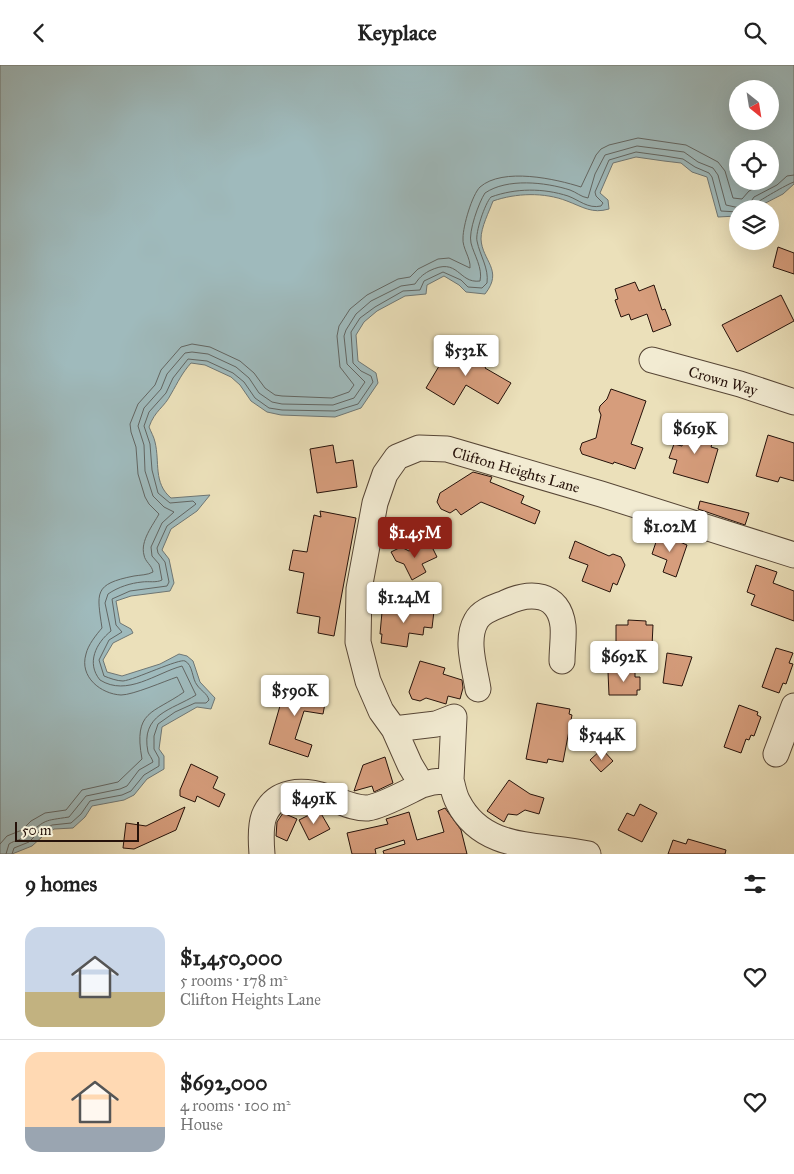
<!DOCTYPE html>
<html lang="en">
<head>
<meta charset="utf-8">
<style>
  :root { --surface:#fff; --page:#f2f2f2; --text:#222; --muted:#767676; --line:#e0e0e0; --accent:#8f2418 }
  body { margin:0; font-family:"IM FELL Great Primer",serif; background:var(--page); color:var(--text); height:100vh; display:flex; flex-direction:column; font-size:19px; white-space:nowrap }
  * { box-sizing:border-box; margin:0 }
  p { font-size:16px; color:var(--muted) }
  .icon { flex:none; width:28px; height:28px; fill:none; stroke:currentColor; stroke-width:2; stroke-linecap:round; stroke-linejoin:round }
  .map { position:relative; height:789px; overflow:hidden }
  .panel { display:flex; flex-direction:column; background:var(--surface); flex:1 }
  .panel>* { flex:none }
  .needle { width:32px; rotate:150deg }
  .controls { position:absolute; left:729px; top:15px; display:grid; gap:10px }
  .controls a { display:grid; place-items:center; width:50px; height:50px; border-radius:50%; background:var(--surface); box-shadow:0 5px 20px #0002; font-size:25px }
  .scale { position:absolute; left:15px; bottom:12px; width:124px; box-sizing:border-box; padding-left:5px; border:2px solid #26120a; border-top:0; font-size:14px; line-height:18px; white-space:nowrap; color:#26120a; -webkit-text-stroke:4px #f2ebd2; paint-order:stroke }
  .price { position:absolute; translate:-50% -42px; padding:0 11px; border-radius:5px; background:#fff; color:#222; font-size:16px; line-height:32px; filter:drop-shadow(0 1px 2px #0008) }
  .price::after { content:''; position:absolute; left:50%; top:30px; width:15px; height:11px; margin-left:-8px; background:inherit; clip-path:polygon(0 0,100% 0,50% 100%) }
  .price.selected { background:var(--accent); color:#fff }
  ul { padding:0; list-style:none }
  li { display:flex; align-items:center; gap:15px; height:125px; padding:0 25px }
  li+li { border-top:1px solid var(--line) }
  li span { display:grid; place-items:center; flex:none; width:140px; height:100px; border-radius:15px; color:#555 }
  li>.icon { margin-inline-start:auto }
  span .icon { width:60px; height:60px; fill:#fffc; stroke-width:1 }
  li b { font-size:21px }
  h2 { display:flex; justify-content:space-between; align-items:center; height:60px; padding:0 25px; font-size:21px }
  header { display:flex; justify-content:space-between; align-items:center; height:65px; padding:0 25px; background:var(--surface); font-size:22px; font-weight:700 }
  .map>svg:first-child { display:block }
  .water { fill:#9fbabc; stroke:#6f7775; fill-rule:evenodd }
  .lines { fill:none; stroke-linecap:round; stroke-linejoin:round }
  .shore { stroke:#626663; stroke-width:1 }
  .building { fill:#d69d7c; stroke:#26120a }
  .minor-casing { stroke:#574636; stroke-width:27 }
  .minor { stroke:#f2ebd2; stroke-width:25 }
  .labels { text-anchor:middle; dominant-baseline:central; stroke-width:4; stroke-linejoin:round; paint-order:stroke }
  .street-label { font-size:15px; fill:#26120a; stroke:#f2ebd2 }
</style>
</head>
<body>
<header><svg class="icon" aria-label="back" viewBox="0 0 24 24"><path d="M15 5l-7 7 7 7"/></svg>Keyplace<svg class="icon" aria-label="search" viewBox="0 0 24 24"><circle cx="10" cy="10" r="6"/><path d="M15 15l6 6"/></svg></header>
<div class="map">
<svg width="794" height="789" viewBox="0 0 794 789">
  <rect width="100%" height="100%" fill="#ebe0ba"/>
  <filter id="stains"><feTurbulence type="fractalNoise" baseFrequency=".004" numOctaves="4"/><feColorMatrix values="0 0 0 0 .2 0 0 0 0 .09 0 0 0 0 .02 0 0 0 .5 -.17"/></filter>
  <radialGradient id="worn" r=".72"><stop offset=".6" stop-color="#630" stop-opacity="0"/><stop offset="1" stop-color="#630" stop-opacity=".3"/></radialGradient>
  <path class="water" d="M0,0H794V119L783,129L754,144H738L737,151L718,152L707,112L692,107L681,98L664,96L636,92L613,98L600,128L608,135L609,144C592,149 583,142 567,136C544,127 516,128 493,136C489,147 481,162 481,174C482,196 504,205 485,229L466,227L459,220L444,211L427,220L426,229L405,231L377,246L364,257L356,270L358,296L376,308L378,318L361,343L335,352L281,350L267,347L251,336L240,320L231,312L205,300L191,298C182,308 178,317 171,329C164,343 155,345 149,362C151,367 154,372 155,377C160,397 153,418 171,433L210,430L197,446L171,464L162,485L169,494L174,518L170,526L131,531L116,536L120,558L131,564L133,568L113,578L103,595L107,607L122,611L160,599L179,589L187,591L193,596L200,617L215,633L211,644L197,642L162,662L159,684L164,691V704L147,714L134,730L124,735L92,741L85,752L73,763L54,764L43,771L32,781L12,789H0ZM738,24H770V56H738ZM738,84H770V116H738Z"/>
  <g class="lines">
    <path class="shore" d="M746,144L754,132L777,120L787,111L794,110
      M754,144C755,140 754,139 758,137C762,134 791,117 794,117
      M0,779L7,771L22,765L31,756L45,748L66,745L82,725L118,717L142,694C133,645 153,649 184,627L177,612C165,616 133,630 121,630C101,629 79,612 86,589C88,580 96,570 102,563C97,528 93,519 134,511C140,510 148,510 153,507C152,500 145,497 144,490C140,476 153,460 159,449L149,439L145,432L138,409L136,382L131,367L130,359L138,339L155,320L161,305L181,282L192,279L210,282L240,296L254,308L265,323L275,330L282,331L332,333L349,327L354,320L340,302L337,271L339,261L350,244L367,230L398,214L410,212L418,204L438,194L449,193L470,203C471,193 462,183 463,173C463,161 472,130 480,122C503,102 556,114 581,122L596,90L601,84L609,80L638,73L686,80L718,97L725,106L733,133L742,134L749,126L768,116
      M6,789L9,779C15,775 22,775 27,770C47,754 43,756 69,752L86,731L120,724L127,721L139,705L153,697C152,693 149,690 148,687C140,649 172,645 196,630L182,601C156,608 127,632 100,615C86,598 96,578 111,566L105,538L108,529C118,522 131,518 142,517C149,516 156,518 162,515L159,499L152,491L151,482L162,458L174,447L164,442L153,431L145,406L144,380L138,361L144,343L161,324L167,309L185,288L192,287L208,289L236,302L249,313L259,328L272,337L282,339L333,340L354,333L365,317L347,299L344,271L346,265L356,249L371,236L401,221L415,219C419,213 422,210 429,206C459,191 458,219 480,216C483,203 474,190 471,178C468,167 479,137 485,128C507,113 545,117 570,125C576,127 581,132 588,133L595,109L605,90L637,81L684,87L698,97L713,103L718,110L726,140L744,144
      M12,789L14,783L29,777L39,767L52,760L71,758L81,749L90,736L122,730L131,726L144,710L159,701V693L154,684V671L158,659L175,647L195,638H206L209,635C207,628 201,626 197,620C192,614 193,600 185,596C180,593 134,615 123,616C117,616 109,613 104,611L99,595L109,575L122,567L116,560L112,534L130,526L167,521L169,517L165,497L158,488L157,483L167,461L196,439L193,436L170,438L158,428L152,405L150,379L144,361L149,347L166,328L173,313L188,294L207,296L233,308L244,317L255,333L269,343L282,345L335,346L358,339L373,317L371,311L361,306L353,298L351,267L360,253L375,242L403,226L420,225L424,216L443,207L461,215L468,222L482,223L487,218C489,203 480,191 477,176C475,168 485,138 491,132C516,123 543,123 568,131C579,135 588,144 601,141L603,138L596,131L595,127L609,95L636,87L665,91L683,94L695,102L709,108L712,112L721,146L738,147"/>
  </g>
  <path class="building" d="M778,182L794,188V209L773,202Z
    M635,217L639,226L654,220L662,245L665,244L671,260L653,267L647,249L631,255L629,249L621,252L615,235L618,234L615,224Z
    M781,230L794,256L737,287L722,260Z
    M451,281L461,287L464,283L488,298L485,303L511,318L498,339L466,320L454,340L426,323Z
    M611,324L646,336L631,379L643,383L635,404L614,397L613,399L582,389L580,384L582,378L596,373L601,350L599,345L600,341L607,334Z
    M688,360L716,368L711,382L718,384L708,418L673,408L677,395L669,393L674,379L682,381Z
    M768,370L794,378V416L780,412L778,417L756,411Z
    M333,380L336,398L353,395L357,422L317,428L310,384Z
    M473,407L492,412L490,417L524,431L521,438L540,446L535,459L481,437L461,450L456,444L450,448L441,444L437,437L440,428Z
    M700,436L749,448L745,460L698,444Z
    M320,446L356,453L334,571L318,568L320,552L297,548L304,508L289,505L293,485L307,487L314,450L321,452Z
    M659,468L687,480L676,512L663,507L667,495L652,489Z
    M429,476L437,492L422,499L426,507L412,515L404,499L396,496L391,487L401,482L409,486Z
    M575,476L609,491L613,489L621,492L625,500L617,520L613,518L610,527L582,516L588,500L569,493Z
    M756,500L777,507L773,518L794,526V556L751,540L755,530L747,527Z
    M390,540L434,546L432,563L424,562L423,570L409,568L407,582L381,578L382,569H380L382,547L389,548Z
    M628,555L646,556V560H653L652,581L616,580V560H628Z
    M776,583L793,588L789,598L793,599L786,619L783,618L779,628L762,622Z
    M667,588L692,592L682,621L663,618Z
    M420,596L445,603L443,609L462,615L463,623L460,634L448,631L446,639L426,633L420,636L412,634L409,627Z
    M635,606V612H640V625H637V630H609L608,607Z
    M300,619L318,622L316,631L326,633L323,649L304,646L295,674L312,680L308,692L269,679L286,620L299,623Z
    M537,638L570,644L569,649L572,650L563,697L548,694L547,698L526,694Z
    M739,640L758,647L757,650L761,652L754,671L751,670L749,675L746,674L741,688L724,682Z
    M602,684L613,696L601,707L590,695Z
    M385,692L393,718L374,727L372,721L354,726L363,700Z
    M191,699L218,712L213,723L225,729L219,742L197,731L195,737L180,731V725Z
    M509,715L530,729L544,733L539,749L525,745L517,750L508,749L504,757L487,746Z
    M640,739L657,748L642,777L618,765L627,748L634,751Z
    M185,742L176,765L134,784L123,783L126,758L146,761Z
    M445,743L461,765L467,789H384L383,786L405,779L404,775L375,784L376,789H352L347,768L388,759L386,754L409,747L417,775L444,767L438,746Z
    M319,745L330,764L309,775L299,755Z
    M283,748L297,754L287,776L276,771L277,757Z
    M688,774L726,785L725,789H668L673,775L686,779Z"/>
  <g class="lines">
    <defs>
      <path id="minor" d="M652,295L740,319L794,337
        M478,624C475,604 465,575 476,556C481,546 495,542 505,538C530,526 559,527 563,561C564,572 562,584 562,596
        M394,664L436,659L454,652L451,715L433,717L422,720L410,700L394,664L381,646L368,616L358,577L359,524L375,438L385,409L397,392L419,383L447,384L601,429L794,490
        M776,689L794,641
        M451,715C453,722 454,730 458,737C484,788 541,778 588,789
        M262,789C261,777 260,762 264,751C275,724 303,724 327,732C340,736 355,744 368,743C382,741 409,726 422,720"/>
    </defs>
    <use href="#minor" class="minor-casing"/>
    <use href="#minor" class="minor"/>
  </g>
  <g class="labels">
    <g class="street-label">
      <text transform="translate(723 316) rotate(16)">Crown Way</text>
      <text transform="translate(516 405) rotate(16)">Clifton Heights Lane</text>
    </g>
  </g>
  <rect width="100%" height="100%" filter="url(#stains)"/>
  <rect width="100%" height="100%" fill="url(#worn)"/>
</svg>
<div class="controls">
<a><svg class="needle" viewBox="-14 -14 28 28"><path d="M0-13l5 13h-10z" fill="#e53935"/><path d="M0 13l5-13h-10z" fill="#767676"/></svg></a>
<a><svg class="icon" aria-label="locate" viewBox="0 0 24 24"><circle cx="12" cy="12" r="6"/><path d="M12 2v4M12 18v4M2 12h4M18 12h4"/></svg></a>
<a><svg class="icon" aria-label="layers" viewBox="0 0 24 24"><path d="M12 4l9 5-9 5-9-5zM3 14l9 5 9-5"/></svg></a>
</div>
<div class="scale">50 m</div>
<b class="price" style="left:466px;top:312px">$532K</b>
<b class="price" style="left:695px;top:390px">$619K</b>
<b class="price" style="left:670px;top:488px">$1.02M</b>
<b class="price selected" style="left:415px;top:494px">$1.45M</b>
<b class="price" style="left:404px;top:559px">$1.24M</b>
<b class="price" style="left:624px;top:618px">$692K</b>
<b class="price" style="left:295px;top:652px">$590K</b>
<b class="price" style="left:602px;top:696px">$544K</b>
<b class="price" style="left:314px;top:760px">$491K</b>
</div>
<section class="panel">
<h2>9 homes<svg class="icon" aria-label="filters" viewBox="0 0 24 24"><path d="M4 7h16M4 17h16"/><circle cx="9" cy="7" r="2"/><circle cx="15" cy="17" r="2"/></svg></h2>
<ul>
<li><span style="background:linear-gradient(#c9d6e8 65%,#c2b280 0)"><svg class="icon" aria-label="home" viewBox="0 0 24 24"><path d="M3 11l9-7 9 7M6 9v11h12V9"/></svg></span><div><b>$1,450,000</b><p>5 rooms · 178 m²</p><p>Clifton Heights Lane</p></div><svg class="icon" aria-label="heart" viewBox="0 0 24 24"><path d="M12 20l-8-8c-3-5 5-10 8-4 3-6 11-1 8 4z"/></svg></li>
<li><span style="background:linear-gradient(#ffd9b3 75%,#9aa5b1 0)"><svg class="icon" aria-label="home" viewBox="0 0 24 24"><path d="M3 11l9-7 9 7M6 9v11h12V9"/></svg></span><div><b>$692,000</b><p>4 rooms · 100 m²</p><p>House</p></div><svg class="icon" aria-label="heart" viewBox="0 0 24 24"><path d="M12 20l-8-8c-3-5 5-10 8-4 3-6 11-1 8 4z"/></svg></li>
</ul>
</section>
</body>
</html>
